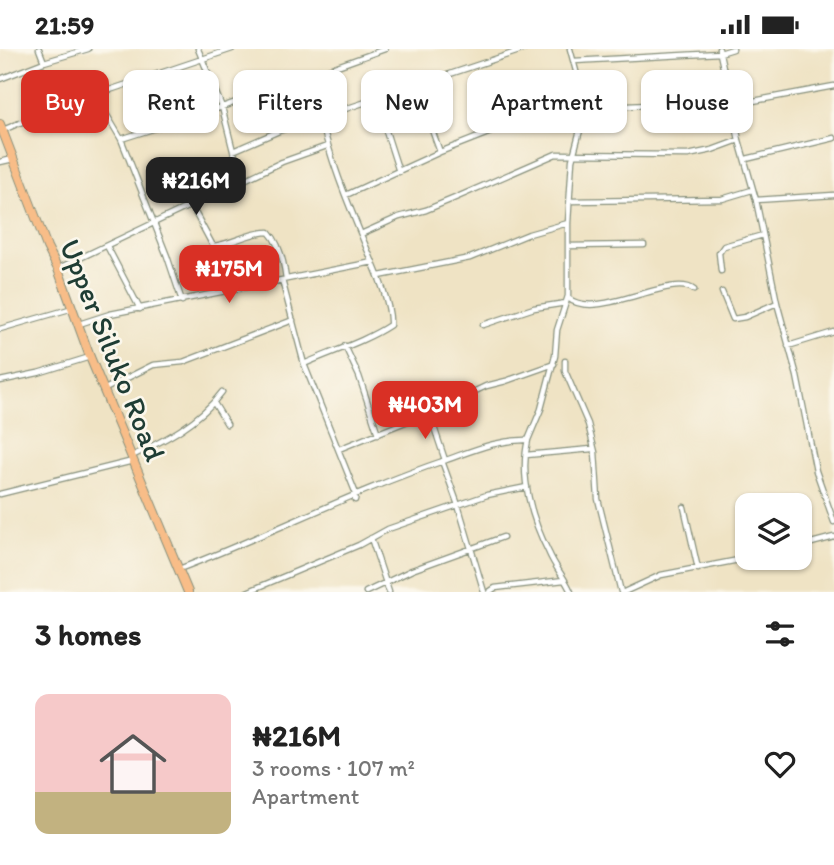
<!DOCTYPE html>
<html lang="en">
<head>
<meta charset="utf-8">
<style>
  :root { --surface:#fff; --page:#f6f6f6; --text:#222; --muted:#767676; --line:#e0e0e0; --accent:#d93025 }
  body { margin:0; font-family:Itim,sans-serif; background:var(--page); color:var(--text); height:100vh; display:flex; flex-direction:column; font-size:26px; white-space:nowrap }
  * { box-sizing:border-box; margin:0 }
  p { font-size:23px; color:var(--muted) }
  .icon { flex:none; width:38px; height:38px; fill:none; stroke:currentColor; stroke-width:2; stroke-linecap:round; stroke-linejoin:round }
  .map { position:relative; height:543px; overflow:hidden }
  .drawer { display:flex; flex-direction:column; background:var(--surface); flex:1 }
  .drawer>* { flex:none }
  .top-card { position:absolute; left:21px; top:21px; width:793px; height:63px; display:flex; gap:14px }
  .tools { position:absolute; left:735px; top:444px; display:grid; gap:14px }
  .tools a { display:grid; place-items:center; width:77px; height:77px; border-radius:14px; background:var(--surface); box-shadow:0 2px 5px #0004; font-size:35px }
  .price { position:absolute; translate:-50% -60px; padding:0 16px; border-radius:14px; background:var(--accent); color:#fff; font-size:23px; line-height:46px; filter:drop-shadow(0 2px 4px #0008) }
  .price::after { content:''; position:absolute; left:50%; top:42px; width:21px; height:16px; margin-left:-10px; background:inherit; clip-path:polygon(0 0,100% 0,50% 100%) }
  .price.selected { background:#222; color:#fff }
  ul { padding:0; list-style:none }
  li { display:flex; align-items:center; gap:21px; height:175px; padding:0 35px }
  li+li { border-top:2px solid var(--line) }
  li span { display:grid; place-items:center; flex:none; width:196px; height:140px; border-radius:14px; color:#555 }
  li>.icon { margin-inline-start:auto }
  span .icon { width:84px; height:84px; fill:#fffc; stroke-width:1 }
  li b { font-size:30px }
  h2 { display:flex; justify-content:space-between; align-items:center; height:84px; padding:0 35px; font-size:30px }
  .chip { padding:0 24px; border-radius:14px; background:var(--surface); box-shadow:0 2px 5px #0004; font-size:24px; line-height:63px }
  .chip.selected { background:var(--accent); color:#fff }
  .status { display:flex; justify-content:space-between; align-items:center; height:49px; padding:0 35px; background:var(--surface); direction:ltr }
  .status svg { height:19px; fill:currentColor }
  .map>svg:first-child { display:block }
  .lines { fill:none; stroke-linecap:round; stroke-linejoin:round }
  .street-casing { stroke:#87907c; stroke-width:7 }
  .primary-casing { stroke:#87907c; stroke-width:10 }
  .street { stroke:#fff; stroke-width:4.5 }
  .primary { stroke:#f8bd88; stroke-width:8 }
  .labels { text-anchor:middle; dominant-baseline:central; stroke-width:5; stroke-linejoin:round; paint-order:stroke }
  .street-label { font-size:30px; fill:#1f3d34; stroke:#fbf7ec }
</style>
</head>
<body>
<div class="status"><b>21:59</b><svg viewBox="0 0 49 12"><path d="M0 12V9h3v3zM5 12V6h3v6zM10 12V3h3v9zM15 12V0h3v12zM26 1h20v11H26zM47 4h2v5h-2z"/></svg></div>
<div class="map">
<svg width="834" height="543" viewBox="0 0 834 543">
  <rect width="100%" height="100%" fill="#fbf7ec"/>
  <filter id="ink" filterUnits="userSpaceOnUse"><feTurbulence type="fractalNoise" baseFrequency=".0143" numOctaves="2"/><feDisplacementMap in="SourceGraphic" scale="14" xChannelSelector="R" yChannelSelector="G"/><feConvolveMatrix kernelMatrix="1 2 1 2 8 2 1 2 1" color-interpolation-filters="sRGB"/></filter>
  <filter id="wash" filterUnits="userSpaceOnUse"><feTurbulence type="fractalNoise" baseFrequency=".00686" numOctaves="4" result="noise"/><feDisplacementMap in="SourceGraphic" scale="28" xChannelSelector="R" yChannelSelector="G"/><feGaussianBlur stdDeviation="1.57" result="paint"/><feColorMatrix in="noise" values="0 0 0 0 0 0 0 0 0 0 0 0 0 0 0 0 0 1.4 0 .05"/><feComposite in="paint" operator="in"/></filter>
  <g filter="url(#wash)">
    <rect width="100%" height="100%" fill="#efe3c4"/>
  </g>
  <g filter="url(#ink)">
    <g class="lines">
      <defs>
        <path id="street" d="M39,0L44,13
          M198,0L222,58L233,102L245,130
          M719,0L739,91L756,151L777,254L797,327L816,422L834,473
          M574,12L720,4L733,0
          M0,30L44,13L88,0
          M416,37L440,103
          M95,46L121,90L222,58L385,0
          M376,51L399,123
          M732,56L834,37
          M586,59L731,52
          M3,81L53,60L232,0
          M121,90L167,207L182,252
          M233,102L279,82L525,0
          M746,110L834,89
          M0,113L13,110
          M346,146L440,103L583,47
          M756,151L834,146
          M571,152L722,150L752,141
          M191,156L213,197C233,195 249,183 269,183C280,195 284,214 286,230
          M361,185L399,168L426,161L455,149L556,105L688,106L712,101L739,91
          M107,197L140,260
          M568,197L644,196
          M59,219L282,113L327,97
          M721,222L719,204L724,197L763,186
          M379,227L470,209L529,185L568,174
          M282,231L304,315L356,445L355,451
          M722,243L733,270L745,268L777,254
          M568,249C597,273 672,223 694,241
          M79,275L110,265L373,213
          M483,276L534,259L566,254
          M0,280L73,259
          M345,297L359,327L378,385
          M788,297L834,283
          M565,312V322L588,375L595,403L598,450L621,543
          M304,315C333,302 364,293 390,276C392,254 371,210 362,188C346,149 330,110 321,69
          M0,332L38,324L90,308
          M103,341L153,316L183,313L293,271
          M214,354L227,375
          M429,363L445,411
          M528,391L541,360L555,307L557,281L568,247V174L572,111L586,59L570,0
          M339,400L435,361L486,337L506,332L554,315
          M526,406L592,400
          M132,407C165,391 199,374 222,343
          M442,412L458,456L484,543
          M0,445L133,412
          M684,458L698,520
          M371,489L389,543
          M800,497L834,488
          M179,520C269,486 354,442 446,411C472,402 499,390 528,391C519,428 532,471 549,504C555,518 565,529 571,543
          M247,543L359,496L388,480L487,446L527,438
          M366,543L412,521L503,488
          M489,543L495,539L564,531
          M624,543L661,526L749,509"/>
        <path id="primary" d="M0,75L47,198L58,220L90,308L188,543"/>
      </defs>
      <use href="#street" class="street-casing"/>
      <use href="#primary" class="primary-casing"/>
      <use href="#street" class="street"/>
      <use href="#primary" class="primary"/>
    </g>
  </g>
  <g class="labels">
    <g class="street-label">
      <text transform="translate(113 301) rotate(68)">Upper Siluko Road</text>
    </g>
  </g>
</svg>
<div class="tools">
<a><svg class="icon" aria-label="layers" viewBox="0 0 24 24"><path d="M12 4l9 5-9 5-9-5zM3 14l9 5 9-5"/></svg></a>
</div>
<b class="price selected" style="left:196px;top:168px">₦216M</b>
<b class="price" style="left:229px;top:256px">₦175M</b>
<b class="price" style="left:425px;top:392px">₦403M</b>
<div class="top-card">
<a class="chip selected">Buy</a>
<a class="chip">Rent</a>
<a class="chip">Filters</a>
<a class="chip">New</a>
<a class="chip">Apartment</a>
<a class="chip">House</a>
</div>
</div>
<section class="drawer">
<h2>3 homes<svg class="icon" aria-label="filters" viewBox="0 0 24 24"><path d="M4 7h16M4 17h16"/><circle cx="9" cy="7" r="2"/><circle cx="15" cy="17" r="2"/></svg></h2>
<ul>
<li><span style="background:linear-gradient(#f6c9c9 70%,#c2b280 0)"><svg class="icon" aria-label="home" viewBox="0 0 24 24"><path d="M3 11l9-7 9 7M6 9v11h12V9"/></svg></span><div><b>₦216M</b><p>3 rooms · 107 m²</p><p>Apartment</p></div><svg class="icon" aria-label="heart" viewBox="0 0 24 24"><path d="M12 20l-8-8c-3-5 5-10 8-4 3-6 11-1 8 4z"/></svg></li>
</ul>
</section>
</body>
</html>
